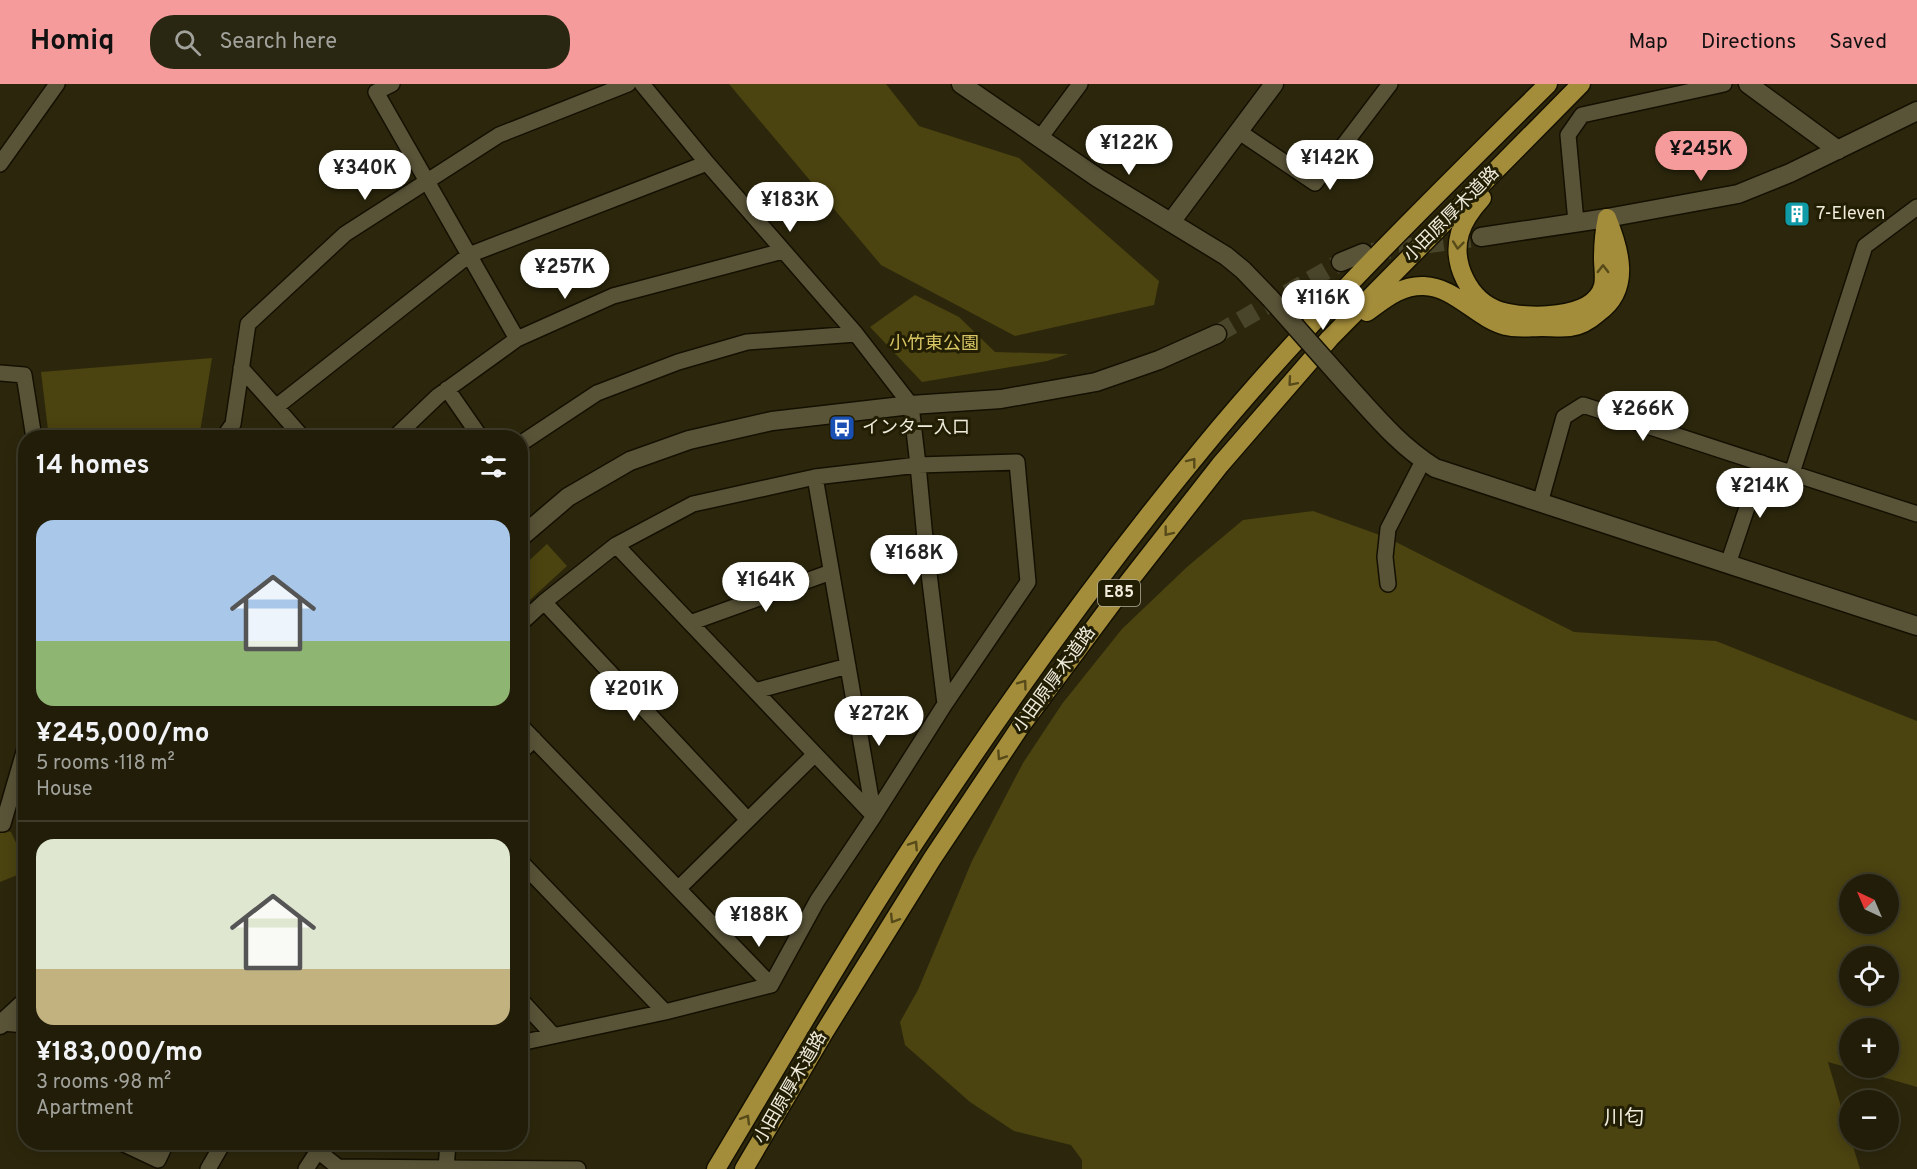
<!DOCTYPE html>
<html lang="en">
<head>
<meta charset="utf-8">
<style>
  :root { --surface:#211d09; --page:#292612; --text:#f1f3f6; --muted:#a2a29c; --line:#3e3b2a; --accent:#f59b9c }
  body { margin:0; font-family:Overpass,"Noto Sans JP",sans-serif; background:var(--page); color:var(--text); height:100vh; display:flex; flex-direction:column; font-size:22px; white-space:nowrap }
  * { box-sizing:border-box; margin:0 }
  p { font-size:20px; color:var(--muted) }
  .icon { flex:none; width:33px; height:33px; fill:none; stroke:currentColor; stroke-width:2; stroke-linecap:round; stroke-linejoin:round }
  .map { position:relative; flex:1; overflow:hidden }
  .side { position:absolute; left:18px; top:346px; width:510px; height:720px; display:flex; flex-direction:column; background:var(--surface); border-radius:24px; box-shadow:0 3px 15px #0003,0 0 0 2px var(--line) }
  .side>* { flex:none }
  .needle { width:39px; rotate:316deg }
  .controls { position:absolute; left:1839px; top:790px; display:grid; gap:12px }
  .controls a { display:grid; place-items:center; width:60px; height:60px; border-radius:50%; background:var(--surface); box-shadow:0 3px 15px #0003,0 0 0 2px var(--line); font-size:30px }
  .price { position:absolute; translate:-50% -51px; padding:0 14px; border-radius:21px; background:#fff; color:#222; font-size:20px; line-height:39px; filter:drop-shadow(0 2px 3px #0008) }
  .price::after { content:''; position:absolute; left:50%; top:36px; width:18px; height:14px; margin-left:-9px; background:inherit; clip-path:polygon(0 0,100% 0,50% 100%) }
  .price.current { background:var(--accent); color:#111 }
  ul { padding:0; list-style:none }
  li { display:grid; align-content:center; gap:12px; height:318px; padding:0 18px }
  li+li { border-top:2px solid var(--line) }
  li span { display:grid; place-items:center; height:186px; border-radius:18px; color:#555 }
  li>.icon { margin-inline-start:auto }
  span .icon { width:108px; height:108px; fill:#fffc; stroke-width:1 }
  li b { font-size:26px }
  h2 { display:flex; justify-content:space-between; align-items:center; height:72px; padding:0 18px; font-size:26px }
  header { display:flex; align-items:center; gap:36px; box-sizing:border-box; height:84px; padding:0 30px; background:var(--accent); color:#111 }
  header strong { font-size:28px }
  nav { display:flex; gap:33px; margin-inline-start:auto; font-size:21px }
  .search { width:420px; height:54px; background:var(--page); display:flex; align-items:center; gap:15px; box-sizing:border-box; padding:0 21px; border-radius:24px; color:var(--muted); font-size:22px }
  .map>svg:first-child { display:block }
  .green { fill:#4b4310; fill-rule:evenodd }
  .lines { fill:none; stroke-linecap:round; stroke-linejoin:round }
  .tertiary-tunnel { stroke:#49452b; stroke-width:18; stroke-dasharray:18 9; stroke-linecap:butt }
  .minor-casing { stroke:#141000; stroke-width:18 }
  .tertiary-casing { stroke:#141000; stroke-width:21 }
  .trunk-casing { stroke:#141000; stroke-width:21 }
  .minor { stroke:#595438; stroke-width:15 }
  .tertiary { stroke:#595438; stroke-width:18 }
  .trunk { stroke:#a48d3a; stroke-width:18 }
  .tertiary-bridge-casing { stroke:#141000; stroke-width:21; stroke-linecap:butt }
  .tertiary-bridge { stroke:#595438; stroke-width:18 }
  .oneway { stroke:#564a19 }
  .labels { text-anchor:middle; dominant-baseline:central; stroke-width:6; stroke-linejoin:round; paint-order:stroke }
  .shield { fill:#221e03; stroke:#b2ae9b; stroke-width:1.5 }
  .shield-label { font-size:16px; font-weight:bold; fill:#efecdc }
  .poi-label { font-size:18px; fill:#efecdc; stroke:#221e03; text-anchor:start }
  .street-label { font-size:18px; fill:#efecdc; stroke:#221e03 }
  .park-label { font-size:18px; fill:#d7c564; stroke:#221e03 }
  .neighbourhood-label { font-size:20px; fill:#efecdc; stroke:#221e03 }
</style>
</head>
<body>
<header>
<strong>Homiq</strong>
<div class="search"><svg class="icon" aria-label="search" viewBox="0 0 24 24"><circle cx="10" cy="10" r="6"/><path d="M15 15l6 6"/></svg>Search here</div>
<nav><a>Map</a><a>Directions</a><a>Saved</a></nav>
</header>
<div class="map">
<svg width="1917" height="1085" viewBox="0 0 1917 1085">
  <rect width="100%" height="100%" fill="#2c270c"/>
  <path class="green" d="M729,0H886L919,42L1019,74L1159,197L1154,221L1015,252L881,181Z
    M915,211L959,233L995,268L1068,270L1047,277L922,298L870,243Z
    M212,274L199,354H49L41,288Z
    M1313,427L1388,454L1574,548L1716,557L1917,637V1003L1851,984H1888V945H1850L1849,984L1828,978L1849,1050L1850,1056H1851L1860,1085H1082V1076L1071,1061L1014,1047L970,1018L905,961L900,938L918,906L972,777L1023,679L1062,620L1122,545L1187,483L1243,436ZM1850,801H1888V840H1850ZM1850,873H1888V912H1850Z
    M547,460L567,482L521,524V484Z
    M0,745L11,748L26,780L25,788L0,798Z"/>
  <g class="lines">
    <path class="tertiary-tunnel" d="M1372,168L1481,153
      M1217,250L1341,178"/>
    <defs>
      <path id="minor" d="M392,0L376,8L517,255
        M1238,47L1315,99L1390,0
        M1040,54L1080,0
        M0,80L57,0
        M1576,138L1568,51L1582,31L1724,0
        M241,284L276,323
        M0,289L24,291L34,354
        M447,305L481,354
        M223,354L233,340L248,240L345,150L499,51L628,0
        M303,354L276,323L469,171L707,79
        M394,354L438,312L517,255L613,212L783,167
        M520,360L597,309L678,278L747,258L856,250
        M1792,389L1865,162L1917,123
        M1540,419L1564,333L1583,321L1917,430
        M616,461L874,732L945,620L1028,498L1017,378L918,381L926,465L945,620
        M1728,480L1762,379
        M1388,500L1385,473L1388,445L1423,377
        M544,518L748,736
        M690,539L831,488
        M520,540L544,518L616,461L693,420L815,393L918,381L911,321L856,250L707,79L642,0
        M755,607L848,582
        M520,641L771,901L665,928L520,959
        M520,669L534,655
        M0,740H3L26,661
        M520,777L665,928
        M679,804L815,670
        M771,901L817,817L874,732L815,393
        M520,915L553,951
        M2,939L26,941
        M122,1059L158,1076L166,1059
        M308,1059L338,1083L578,1085
        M208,1085L223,1059
        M306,1085L323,1059
        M446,1085L448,1059"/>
      <path id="tertiary" d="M961,0L1098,94L1226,172L1243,186L1270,214
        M1748,0L1838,66
        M1171,138L1274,0
        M1481,153L1607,134L1738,110L1790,89L1917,27
        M1341,178L1363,169
        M1349,303C1377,334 1400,362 1435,384L1917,542
        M520,454L568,413L630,377L689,356L772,337L911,321L1001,315L1096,298L1159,276L1217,250
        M0,941L26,917"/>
      <path id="trunk" d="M1482,114C1473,124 1464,135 1460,149C1451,179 1469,217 1500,227C1526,235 1594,236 1603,202C1605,194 1603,183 1603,175C1603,160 1604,148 1607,134
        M1367,228C1385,215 1401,201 1424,202C1455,203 1476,234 1506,242C1516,245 1531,243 1542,243C1551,243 1561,244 1570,243C1581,242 1590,236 1598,229C1632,205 1620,166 1607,134
        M716,1085C781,977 844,866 913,761C1003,624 1098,491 1202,365C1308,236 1429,118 1548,0
        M744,1085L825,947L932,775L1020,643L1116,514L1220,381L1330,254L1581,0"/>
    </defs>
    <use href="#minor" class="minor-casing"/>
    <use href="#tertiary" class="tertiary-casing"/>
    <use href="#trunk" class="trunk-casing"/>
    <use href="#minor" class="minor"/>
    <use href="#tertiary" class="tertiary"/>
    <use href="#trunk" class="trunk"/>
    <defs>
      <path id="tertiary-bridge" d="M1270,214L1349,303"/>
    </defs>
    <use href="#tertiary-bridge" class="tertiary-bridge-casing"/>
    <use href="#tertiary-bridge" class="tertiary-bridge"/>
  </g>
  <defs><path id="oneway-chevron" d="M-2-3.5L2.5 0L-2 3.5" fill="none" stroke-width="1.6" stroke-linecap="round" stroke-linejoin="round" transform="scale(1.5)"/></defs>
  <g class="oneway">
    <use href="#oneway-chevron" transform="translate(1458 161) rotate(96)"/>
    <use href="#oneway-chevron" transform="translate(1603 185) rotate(-90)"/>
    <use href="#oneway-chevron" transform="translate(1292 298) rotate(131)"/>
    <use href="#oneway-chevron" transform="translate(1192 378) rotate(-52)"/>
    <use href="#oneway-chevron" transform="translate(1168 448) rotate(128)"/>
    <use href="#oneway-chevron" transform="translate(1023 600) rotate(-54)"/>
    <use href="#oneway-chevron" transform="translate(1001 672) rotate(124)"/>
    <use href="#oneway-chevron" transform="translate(914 761) rotate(-57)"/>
    <use href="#oneway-chevron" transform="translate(894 835) rotate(122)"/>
    <use href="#oneway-chevron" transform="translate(746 1035) rotate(-59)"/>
  </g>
  <defs>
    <symbol id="building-square" viewBox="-11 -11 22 22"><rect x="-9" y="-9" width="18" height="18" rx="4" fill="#0f9aa8" stroke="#221e03"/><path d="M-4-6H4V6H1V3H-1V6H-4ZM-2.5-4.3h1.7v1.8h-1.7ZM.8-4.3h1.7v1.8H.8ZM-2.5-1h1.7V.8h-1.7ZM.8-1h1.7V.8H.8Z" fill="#fff"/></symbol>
    <symbol id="bus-square" viewBox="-11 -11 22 22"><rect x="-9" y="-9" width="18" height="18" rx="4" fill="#1a4fb4" stroke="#221e03"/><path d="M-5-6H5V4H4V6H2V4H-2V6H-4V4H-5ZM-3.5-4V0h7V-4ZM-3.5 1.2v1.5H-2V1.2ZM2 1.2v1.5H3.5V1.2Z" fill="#fff"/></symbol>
  </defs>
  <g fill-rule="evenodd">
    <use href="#building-square" x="1782" y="115" width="30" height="30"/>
    <use href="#bus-square" x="827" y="329" width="30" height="30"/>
  </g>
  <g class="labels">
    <rect class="shield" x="1098" y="496" width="42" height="26" rx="4.5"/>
    <g class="shield-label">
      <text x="1119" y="509">E85</text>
    </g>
    <g class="poi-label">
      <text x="1816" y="130">7-Eleven</text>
      <text x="862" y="344">インター入口</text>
    </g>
    <g class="street-label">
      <text transform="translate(1452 131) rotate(-45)">小田原厚木道路</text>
      <text transform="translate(1055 596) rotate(-54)">小田原厚木道路</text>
      <text transform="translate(791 1004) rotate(-60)">小田原厚木道路</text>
    </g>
    <g class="park-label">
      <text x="934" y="260">小竹東公園</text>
    </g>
    <g class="neighbourhood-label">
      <text x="1624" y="1035">川匂</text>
    </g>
  </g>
</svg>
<div class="controls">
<a><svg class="needle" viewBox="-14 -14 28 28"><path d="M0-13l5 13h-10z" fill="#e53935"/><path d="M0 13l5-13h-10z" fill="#a2a29c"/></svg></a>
<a><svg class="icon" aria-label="locate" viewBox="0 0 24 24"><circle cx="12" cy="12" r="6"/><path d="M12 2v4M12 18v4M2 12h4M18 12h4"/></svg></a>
<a>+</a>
<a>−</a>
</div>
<b class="price" style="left:1129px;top:92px">¥122K</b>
<b class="price current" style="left:1701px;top:98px">¥245K</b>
<b class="price" style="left:1330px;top:107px">¥142K</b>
<b class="price" style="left:365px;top:117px">¥340K</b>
<b class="price" style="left:790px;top:149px">¥183K</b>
<b class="price" style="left:565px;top:216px">¥257K</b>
<b class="price" style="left:1323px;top:247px">¥116K</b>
<b class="price" style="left:1643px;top:358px">¥266K</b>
<b class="price" style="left:1760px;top:435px">¥214K</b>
<b class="price" style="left:914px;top:502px">¥168K</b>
<b class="price" style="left:766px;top:529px">¥164K</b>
<b class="price" style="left:634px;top:638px">¥201K</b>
<b class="price" style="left:879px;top:663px">¥272K</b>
<b class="price" style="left:759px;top:864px">¥188K</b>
<section class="side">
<h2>14 homes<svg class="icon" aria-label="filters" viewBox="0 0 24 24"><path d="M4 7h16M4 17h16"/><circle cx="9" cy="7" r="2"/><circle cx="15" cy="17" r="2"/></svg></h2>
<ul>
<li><span style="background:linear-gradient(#a9c7e8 65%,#8fb573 0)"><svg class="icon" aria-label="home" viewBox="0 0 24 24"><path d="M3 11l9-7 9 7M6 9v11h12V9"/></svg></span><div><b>¥245,000/mo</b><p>5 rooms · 118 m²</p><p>House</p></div></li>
<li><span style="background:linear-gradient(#dfe7d0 70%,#c2b280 0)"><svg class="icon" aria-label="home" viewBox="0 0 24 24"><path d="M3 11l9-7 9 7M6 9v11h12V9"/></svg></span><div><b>¥183,000/mo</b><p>3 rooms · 98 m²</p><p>Apartment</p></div></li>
</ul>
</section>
</div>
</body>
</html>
